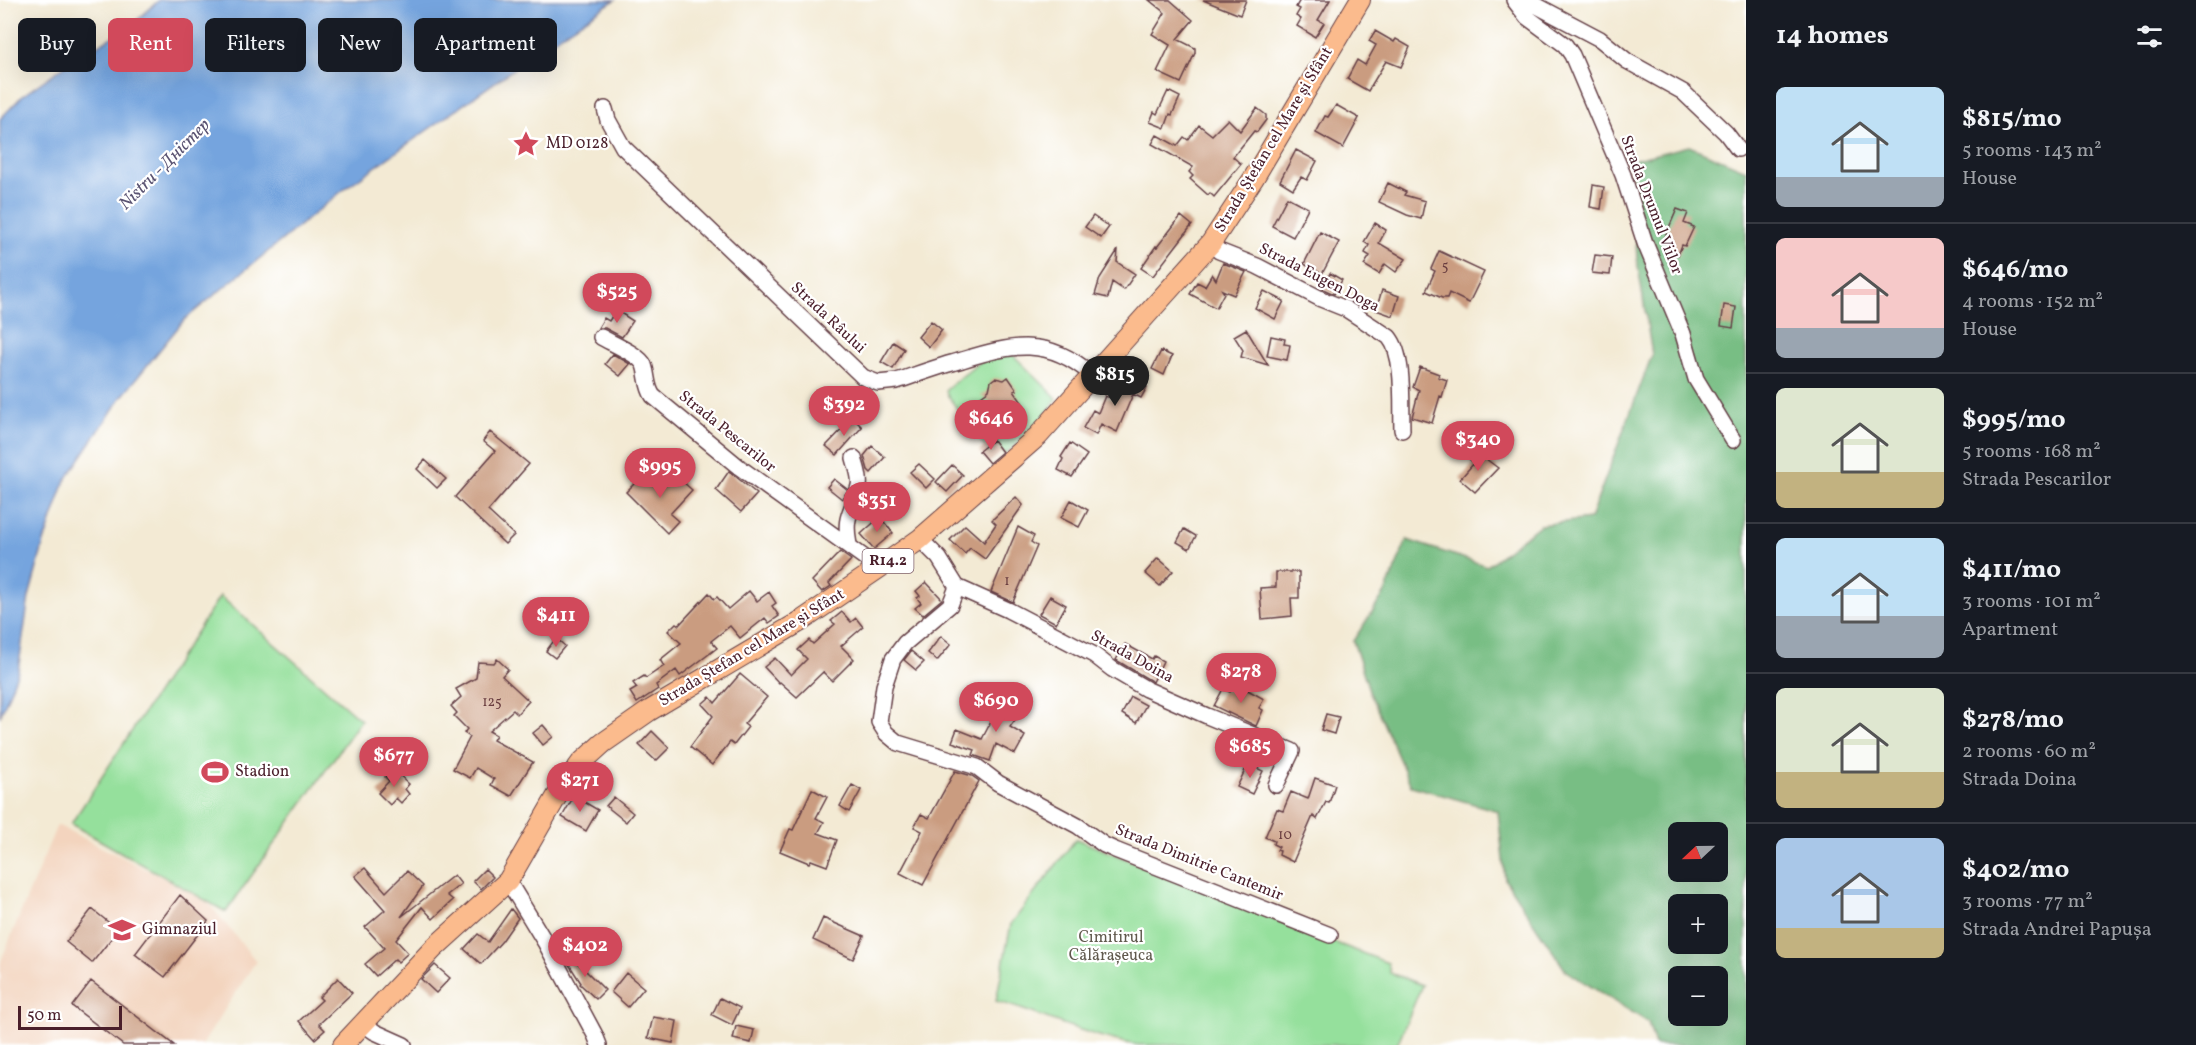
<!DOCTYPE html>
<html lang="en">
<head>
<meta charset="utf-8">
<style>
  :root { --surface:#171b24; --page:#20242c; --text:#f1f3f6; --muted:#9ea1a6; --line:#363941; --accent:#d1495b }
  body { margin:0; font-family:Vollkorn,serif; background:var(--page); color:var(--text); height:100vh; display:flex; flex-direction:column; font-size:22px; white-space:nowrap }
  * { box-sizing:border-box; margin:0 }
  p { font-size:20px; color:var(--muted) }
  .icon { flex:none; width:33px; height:33px; fill:none; stroke:currentColor; stroke-width:2; stroke-linecap:round; stroke-linejoin:round }
  .map { position:relative; flex:1; overflow:hidden }
  .details { display:flex; flex-direction:column; background:var(--surface); width:450px }
  .details>* { flex:none }
  .hud { position:absolute; left:18px; top:18px; width:570px; height:54px; display:flex; gap:12px }
  .needle { width:39px; rotate:248deg }
  .controls { position:absolute; left:1668px; top:822px; display:grid; gap:12px }
  .controls a { display:grid; place-items:center; width:60px; height:60px; border-radius:9px; background:var(--surface); box-shadow:0 6px 24px #0002; font-size:30px }
  .scale { position:absolute; left:18px; bottom:15px; width:104px; box-sizing:border-box; padding-left:6px; border:3px solid #4a1f2b; border-top:0; font-size:16px; line-height:21px; white-space:nowrap; color:#4a1f2b; -webkit-text-stroke:4px #fff; paint-order:stroke }
  .price { position:absolute; translate:-50% -51px; padding:0 14px; border-radius:21px; background:var(--accent); color:#fff; font-size:20px; line-height:39px; filter:drop-shadow(0 2px 3px #0008) }
  .price::after { content:''; position:absolute; left:50%; top:36px; width:18px; height:14px; margin-left:-9px; background:inherit; clip-path:polygon(0 0,100% 0,50% 100%) }
  .price.current { background:#222; color:#fff }
  ul { padding:0; list-style:none }
  li { display:flex; align-items:center; gap:18px; height:150px; padding:0 30px }
  li+li { border-top:2px solid var(--line) }
  li span { display:grid; place-items:center; flex:none; width:168px; height:120px; border-radius:9px; color:#555 }
  li>.icon { margin-inline-start:auto }
  span .icon { width:72px; height:72px; fill:#fffc; stroke-width:1 }
  li b { font-size:26px }
  h2 { display:flex; justify-content:space-between; align-items:center; height:72px; padding:0 30px; font-size:26px }
  .chip { padding:0 21px; border-radius:9px; background:var(--surface); box-shadow:0 6px 24px #0002; font-size:21px; line-height:54px }
  .chip.current { background:var(--accent); color:#fff }
  main { display:flex; flex:1; min-height:0 }
  .map>svg:first-child { display:block }
  .built { fill:#f3d4be }
  .green { fill:#95e09c; stroke:#708064; stroke-width:1.5 }
  .forest { fill:#78be84; stroke:#616e58; stroke-width:1.5; fill-rule:evenodd }
  .water { fill:#74a4de; stroke:#5f6284; stroke-width:1.5 }
  .building { fill:#ca9c80 }
  .lines { fill:none; stroke-linecap:round; stroke-linejoin:round }
  .minor-casing { stroke:#633d44; stroke-width:18 }
  .major-casing { stroke:#633d44; stroke-width:22 }
  .minor { stroke:#fff; stroke-width:15 }
  .major { stroke:#fbbb8d; stroke-width:20 }
  .labels { text-anchor:middle; dominant-baseline:central; stroke-width:4.5; stroke-linejoin:round; paint-order:stroke }
  .number-label { font-size:14px; fill:#6a3e40 }
  .shield { fill:#fff; stroke:#80626b; stroke-width:1.5 }
  .shield-label { font-size:15px; font-weight:bold; fill:#4a1f2b }
  .street-label { font-size:16px; fill:#4a1f2b; stroke:#fff }
  .poi-label { font-size:16px; fill:#4a1f2b; stroke:#fff; text-anchor:start }
  .park-label { font-size:16px; fill:#60594d; stroke:#fff }
  .water-label { font-size:18px; font-style:italic; fill:#5b5473; stroke:#fff }
</style>
</head>
<body>
<main>
<div class="map">
<svg width="1746" height="1045" viewBox="0 0 1746 1045">
  <rect width="100%" height="100%" fill="#fff"/>
  <filter id="ink" filterUnits="userSpaceOnUse"><feTurbulence type="fractalNoise" baseFrequency=".0167" numOctaves="2"/><feDisplacementMap in="SourceGraphic" scale="12" xChannelSelector="R" yChannelSelector="G"/><feConvolveMatrix kernelMatrix="1 2 1 2 8 2 1 2 1" color-interpolation-filters="sRGB"/></filter>
  <filter id="wash" filterUnits="userSpaceOnUse"><feTurbulence type="fractalNoise" baseFrequency=".008" numOctaves="4" result="noise"/><feDisplacementMap in="SourceGraphic" scale="24" xChannelSelector="R" yChannelSelector="G"/><feGaussianBlur stdDeviation="1.35" result="paint"/><feColorMatrix in="noise" values="0 0 0 0 0 0 0 0 0 0 0 0 0 0 0 0 0 1.4 0 .05"/><feComposite in="paint" operator="in"/></filter>
  <g filter="url(#wash)">
    <rect width="100%" height="100%" fill="#f3ead4"/>
    <path class="built" d="M57,825L205,899L256,961L202,1045H0V963Z"/>
    <path class="green" d="M1009,351L1056,397V400L1033,432L1004,454L993,440L985,447L947,395L946,389L989,355Z
      M220,596L361,720L226,912L71,824Z
      M1076,839L1336,943L1388,963L1390,973L1422,985L1397,1045H1138C1089,1037 1044,1015 996,1001L1011,924Z"/>
    <path class="forest" d="M1689,146L1746,170V1045H1655L1648,1022L1566,971L1505,880L1498,811L1411,786L1370,693L1353,641L1386,591L1407,540L1487,566L1540,525L1590,519L1652,355L1637,260L1632,160ZM1678,832H1718V872H1678ZM1678,904H1718V944H1678ZM1678,976H1718V1016H1678Z"/>
    <path class="water" d="M159,0H615L570,29L347,187L184,320L120,399L65,481L44,542L29,597L18,671L0,717V119L22,96L66,65L133,24Z"/>
    <g id="blocks">
      <path class="building" d="M1149,0H1170L1193,20L1177,39L1195,48V53L1181,83L1157,72L1170,45L1152,34L1165,13Z
        M1203,0H1246L1240,15Z
        M1300,0H1330L1318,20L1324,23L1315,37L1297,26L1301,19L1296,16L1300,9L1296,7Z
        M1375,31L1394,42L1396,39L1410,47L1401,67L1386,61L1368,91L1347,79L1357,60L1365,65L1376,45L1369,41Z
        M1168,91L1180,97L1172,115L1170,114L1165,128L1150,122L1154,112L1157,114Z
        M1336,105L1359,118L1343,148L1316,133L1325,116L1328,117Z
        M1257,108L1266,115V120L1257,132L1254,131L1233,157L1241,164L1214,197L1210,193L1208,195L1190,179L1193,176L1189,172L1193,167L1152,144L1157,135L1177,146L1184,137L1188,140L1199,125L1212,135L1228,119L1240,131Z
        M1296,150L1317,161L1307,180L1301,177L1293,189L1280,181Z
        M1388,183L1406,192L1404,195L1425,201L1421,219L1407,215L1379,202Z
        M1593,185L1604,187L1601,209L1590,207Z
        M1287,197L1308,208L1293,237L1272,226Z
        M1677,209L1688,213L1684,223L1694,227L1685,246L1682,245L1678,255L1671,251L1665,237Z
        M1093,216L1109,227L1101,238L1085,227Z
        M1181,216L1192,225L1153,276L1141,268L1156,246L1157,247Z
        M1375,223L1386,230L1379,243L1406,259L1396,272L1385,264L1379,274L1364,265L1370,256L1365,253L1369,245L1364,242Z
        M1320,232L1339,242L1322,274L1304,264Z
        M1118,250L1117,262L1135,274L1124,290L1112,282L1108,298L1095,295L1100,278Z
        M1439,251L1484,272L1469,303L1449,293L1447,298H1442L1426,291L1435,271L1431,269Z
        M1595,255L1612,257L1610,275L1592,273Z
        M1223,263L1246,272L1234,295L1222,290L1224,293L1216,308L1190,294L1197,282L1205,286L1212,274L1216,280Z
        M1330,273L1342,280L1334,294L1323,289Z
        M1382,290L1399,296L1393,316L1376,310Z
        M1264,291L1284,301L1275,319L1255,308Z
        M1724,305L1736,307L1733,328L1721,326Z
        M616,310L633,321L622,337L605,328H598L604,318L609,321Z
        M931,321L942,330L929,347L918,337Z
        M1246,329L1268,365L1241,357L1243,350L1234,336Z
        M1271,336L1285,339L1284,344L1290,345L1287,360L1267,356Z
        M893,342L904,349L893,369L881,362Z
        M1161,351L1172,356L1164,375L1152,369Z
        M613,354L630,364L620,376L605,364Z
        M1420,367L1439,374L1438,377L1447,380L1442,397L1440,396L1432,423L1412,417L1419,390L1413,387Z
        M1126,376L1147,387L1141,398L1133,394L1117,432L1101,424L1096,435L1083,428L1093,410L1098,413L1105,396L1114,399Z
        M1008,377L1017,390L1014,391L1023,404L1019,409L1025,413L1014,423L1008,415L1005,417L999,408L981,396L989,390L991,381L995,378L1004,380Z
        M853,418L862,427L837,455L826,446Z
        M490,432L529,464L488,511L514,535L505,544L455,497L495,451L483,441Z
        M993,440L1002,452L989,463L979,451Z
        M1070,443L1087,455L1072,477L1058,470L1063,459L1061,457Z
        M872,446L885,457L871,473L868,470L864,456Z
        M1474,450L1498,468L1475,492L1460,479L1474,463L1468,458Z
        M425,460L446,479L437,488L417,469Z
        M919,464L935,479L926,488L910,472Z
        M952,465L963,475L947,492L936,482Z
        M729,471L757,494L741,512L716,490Z
        M673,473L692,490L670,514L678,521L667,533L626,492L644,474L659,489Z
        M834,479L848,490L842,499L827,487Z
        M1016,497L1023,505L985,559L970,548L965,554L950,540L965,525L984,542L996,524L992,520Z
        M1071,500L1088,510L1079,527L1061,518Z
        M880,517L893,533L874,549L861,534Z
        M1018,527L1034,536L1031,542L1037,546L1013,602L991,592Z
        M1184,529L1196,536L1189,549L1177,542Z
        M840,552L851,560L829,583L831,586L822,592L812,581Z
        M1158,558L1173,571L1160,586L1145,573Z
        M1276,572H1299V598H1291L1292,616L1262,619L1260,588L1276,587Z
        M926,582L942,599L923,615L915,608L921,603L917,598L920,596L916,591Z
        M749,591L757,601L769,592L776,603L772,606L779,616L769,623L765,618L740,638L730,626L711,641L717,648L680,676L676,670L656,685L658,689L637,703L630,692L637,688L633,683L644,676L646,678L664,666L660,660L681,643L668,631L676,623L679,625L709,593L714,599L717,597L728,609Z
        M1050,596L1066,605L1056,623L1039,614Z
        M842,612L851,622L856,618L863,627L841,646L854,659L832,681L823,672L797,697L780,682L779,683L764,667L775,658L791,675L807,659L798,650L809,640L813,644L835,624L831,621Z
        M941,636L951,644L937,661L928,653Z
        M556,638L565,646L555,658L546,651Z
        M1125,644L1152,659L1154,656L1163,661L1153,682L1116,660Z
        M911,651L924,662L916,670L904,660Z
        M497,659L508,669L502,676L529,701L517,714L513,710L489,731L496,735L493,740L533,762L511,796L491,785L494,779L476,768L470,778L453,769L470,737L464,733L467,729L454,716L457,713L451,706L461,697L456,689L476,678L478,662L494,663Z
        M740,674L767,697L744,724L748,727L734,745L730,742L712,765L690,747L713,716L702,704L710,697L715,703Z
        M1235,683L1264,699L1259,708L1263,710L1256,726L1214,706L1223,689L1230,692Z
        M1012,695L1026,704L1010,727L1025,736L1015,754L996,744L990,761L973,755L975,750L952,742L957,729L982,739L994,716L997,718Z
        M1131,697L1146,705L1136,723L1122,714Z
        M1326,714L1339,717L1334,734L1321,730Z
        M543,725L553,737L543,745L533,733Z
        M652,731L669,748L656,761L639,745Z
        M1248,764L1263,771L1252,794L1237,787Z
        M393,769L409,784L405,789L409,794L401,803L396,798L390,805L378,793L389,781L385,777Z
        M955,771L972,776L979,781L923,885L900,873L922,831L914,827L921,814L929,818Z
        M1315,778L1335,785L1329,803L1326,802L1317,819L1313,816L1293,862L1279,855L1280,851L1277,850L1279,847L1273,844L1274,841L1265,837L1277,809L1283,811L1291,792L1308,799Z
        M852,785L861,790L849,812L840,806Z
        M812,789L827,797L816,818L824,822L818,833L837,840L827,866L811,860L809,863L780,851L790,829L793,830Z
        M574,796L598,810L586,831L562,817Z
        M614,797L633,813L626,822L606,806Z
        M365,868L386,892L407,871L423,886L401,917L454,875L461,884L447,895L453,900L433,919L422,907L396,940L408,953L398,962L395,959L376,976L365,964L384,948L365,927L385,910L355,876Z
        M485,869L493,877L481,889L473,881Z
        M180,895L208,921L165,977L135,954Z
        M92,909L118,930L92,963L66,942Z
        M511,909L518,918L502,941L481,964L464,949L478,934L488,942Z
        M823,918L864,936L853,959L813,940Z
        M587,937L597,950L581,963L570,949Z
        M569,954L605,990L596,999L580,984L581,983L565,958Z
        M435,965L450,978L436,993L421,979Z
        M626,973L644,988L628,1007L611,992Z
        M338,978L352,993L319,1024L325,1030L315,1039L299,1021L322,1000L319,997Z
        M91,981L174,1045H123L72,1006Z
        M720,998L740,1008L732,1025L712,1015Z
        M653,1017L677,1021L673,1043L648,1038Z
        M736,1026L754,1030L751,1043L733,1039Z"/>
    </g>
  </g>
  <g filter="url(#ink)">
    <use href="#blocks" fill-opacity="0" stroke="#633d44" stroke-width="1.5"/>
    <g class="lines">
      <defs>
        <path id="minor" d="M1514,0L1527,17L1565,45L1572,55L1623,175L1645,243L1683,334L1696,379L1733,440
          M1526,0L1600,39L1627,61L1683,92L1726,133L1738,149
          M605,109L608,120L623,147L863,377L878,383L897,381C918,374 940,366 962,360C1013,344 1048,337 1091,374
          M1211,243L1219,251L1257,266L1321,299L1346,309L1389,337C1405,356 1401,405 1402,430
          M601,337C611,343 640,355 644,365C648,376 646,386 653,396L739,467L879,568
          M920,539L939,558L957,587
          M849,545C843,513 853,513 859,486C861,478 856,466 854,458
          M957,587L950,605L905,643L893,659L884,686L879,722L886,733L898,743L977,767L998,783L1078,826L1104,845L1115,850L1330,935
          M957,587L1008,610L1094,655L1112,669L1146,689L1207,716L1292,751L1276,785
          M508,881L545,942L595,1035L599,1045
          M362,1023L375,1032L404,1045"/>
        <path id="major" d="M343,1045L434,948L508,881L557,796L581,763L603,743L649,711L801,621L879,568L920,539L1038,436L1211,243L1253,179L1360,0"/>
      </defs>
      <use href="#minor" class="minor-casing"/>
      <use href="#major" class="major-casing"/>
      <use href="#minor" class="minor"/>
      <use href="#major" class="major"/>
    </g>
  </g>
  <defs>
    <symbol id="sight-bare" viewBox="-9 -9 18 18"><path d="M0-6L1.8-2.2L6-1.7L2.9 1.2L3.7 5.4L0 3.3L-3.7 5.4L-2.9 1.2L-6-1.7L-1.8-2.2Z" fill="#d1495b" stroke="#fff" stroke-width="2.5" paint-order="stroke"/></symbol>
    <symbol id="stadium-bare" viewBox="-9 -9 18 18"><path d="M0-5a6.5 5 0 1 0 0 10a6.5 5 0 1 0 0-10ZM-3.5-1.8h7v3.6h-7Z" fill="#d1495b" stroke="#fff" stroke-width="2.5" paint-order="stroke"/></symbol>
    <symbol id="school-bare" viewBox="-9 -9 18 18"><path d="M0-5L7-2L0 1L-7-2ZM-4 1L0 2.5L4 1V4Q0 6-4 4Z" fill="#d1495b" stroke="#fff" stroke-width="2.5" paint-order="stroke"/></symbol>
  </defs>
  <g fill-rule="evenodd">
    <use href="#sight-bare" x="507" y="125" width="38" height="38"/>
    <use href="#stadium-bare" x="196" y="753" width="38" height="38"/>
    <use href="#school-bare" x="103" y="911" width="38" height="38"/>
  </g>
  <g class="labels">
    <g class="number-label">
      <text x="1445" y="266">5</text>
      <text x="1007" y="581">1</text>
      <text x="492" y="702">125</text>
      <text x="1285" y="835">10</text>
    </g>
    <rect class="shield" x="862.5" y="549" width="51" height="24" rx="4.5"/>
    <g class="shield-label">
      <text x="888" y="561">R14.2</text>
    </g>
    <g class="street-label">
      <text transform="translate(1274 140) rotate(-59)">Strada Ștefan cel Mare și Sfânt</text>
      <text transform="translate(1651 205) rotate(69)">Strada Drumul Viilor</text>
      <text transform="translate(1319 278) rotate(27)">Strada Eugen Doga</text>
      <text transform="translate(828 318) rotate(43)">Strada Râului</text>
      <text transform="translate(727 432) rotate(39)">Strada Pescarilor</text>
      <text transform="translate(752 648) rotate(-31)">Strada Ștefan cel Mare și Sfânt</text>
      <text transform="translate(1132 657) rotate(29)">Strada Doina</text>
      <text transform="translate(1199 863) rotate(22)">Strada Dimitrie Cantemir</text>
    </g>
    <g class="poi-label">
      <text x="546" y="144">MD 0128</text>
      <text x="235" y="772">Stadion</text>
      <text x="142" y="930">Gimnaziul</text>
    </g>
    <g class="park-label">
      <text x="1111" y="938">Cimitirul<tspan x="1111" dy="18">Călărașeuca</tspan></text>
    </g>
    <g class="water-label">
      <text transform="translate(165 165) rotate(-45)">Nistru - Дністер</text>
    </g>
  </g>
</svg>
<div class="controls">
<a><svg class="needle" viewBox="-14 -14 28 28"><path d="M0-13l5 13h-10z" fill="#e53935"/><path d="M0 13l5-13h-10z" fill="#9ea1a6"/></svg></a>
<a>+</a>
<a>−</a>
</div>
<div class="scale">50 m</div>
<b class="price" style="left:617px;top:324px">$525</b>
<b class="price current" style="left:1115px;top:407px">$815</b>
<b class="price" style="left:844px;top:437px">$392</b>
<b class="price" style="left:991px;top:451px">$646</b>
<b class="price" style="left:1478px;top:472px">$340</b>
<b class="price" style="left:660px;top:499px">$995</b>
<b class="price" style="left:877px;top:533px">$351</b>
<b class="price" style="left:556px;top:648px">$411</b>
<b class="price" style="left:1241px;top:704px">$278</b>
<b class="price" style="left:996px;top:733px">$690</b>
<b class="price" style="left:1250px;top:779px">$685</b>
<b class="price" style="left:394px;top:788px">$677</b>
<b class="price" style="left:580px;top:813px">$271</b>
<b class="price" style="left:585px;top:978px">$402</b>
<div class="hud">
<a class="chip">Buy</a>
<a class="chip current">Rent</a>
<a class="chip">Filters</a>
<a class="chip">New</a>
<a class="chip">Apartment</a>
</div>
</div>
<section class="details">
<h2>14 homes<svg class="icon" aria-label="filters" viewBox="0 0 24 24"><path d="M4 7h16M4 17h16"/><circle cx="9" cy="7" r="2"/><circle cx="15" cy="17" r="2"/></svg></h2>
<ul>
<li><span style="background:linear-gradient(#bfe0f5 75%,#9aa5b1 0)"><svg class="icon" aria-label="home" viewBox="0 0 24 24"><path d="M3 11l9-7 9 7M6 9v11h12V9"/></svg></span><div><b>$815/mo</b><p>5 rooms · 143 m²</p><p>House</p></div></li>
<li><span style="background:linear-gradient(#f6c9c9 75%,#9aa5b1 0)"><svg class="icon" aria-label="home" viewBox="0 0 24 24"><path d="M3 11l9-7 9 7M6 9v11h12V9"/></svg></span><div><b>$646/mo</b><p>4 rooms · 152 m²</p><p>House</p></div></li>
<li><span style="background:linear-gradient(#dfe7d0 70%,#c2b280 0)"><svg class="icon" aria-label="home" viewBox="0 0 24 24"><path d="M3 11l9-7 9 7M6 9v11h12V9"/></svg></span><div><b>$995/mo</b><p>5 rooms · 168 m²</p><p>Strada Pescarilor</p></div></li>
<li><span style="background:linear-gradient(#bfe0f5 65%,#9aa5b1 0)"><svg class="icon" aria-label="home" viewBox="0 0 24 24"><path d="M3 11l9-7 9 7M6 9v11h12V9"/></svg></span><div><b>$411/mo</b><p>3 rooms · 101 m²</p><p>Apartment</p></div></li>
<li><span style="background:linear-gradient(#dfe7d0 70%,#c2b280 0)"><svg class="icon" aria-label="home" viewBox="0 0 24 24"><path d="M3 11l9-7 9 7M6 9v11h12V9"/></svg></span><div><b>$278/mo</b><p>2 rooms · 60 m²</p><p>Strada Doina</p></div></li>
<li><span style="background:linear-gradient(#a9c7e8 75%,#c2b280 0)"><svg class="icon" aria-label="home" viewBox="0 0 24 24"><path d="M3 11l9-7 9 7M6 9v11h12V9"/></svg></span><div><b>$402/mo</b><p>3 rooms · 77 m²</p><p>Strada Andrei Papușa</p></div></li>
</ul>
</section>
</main>
</body>
</html>
